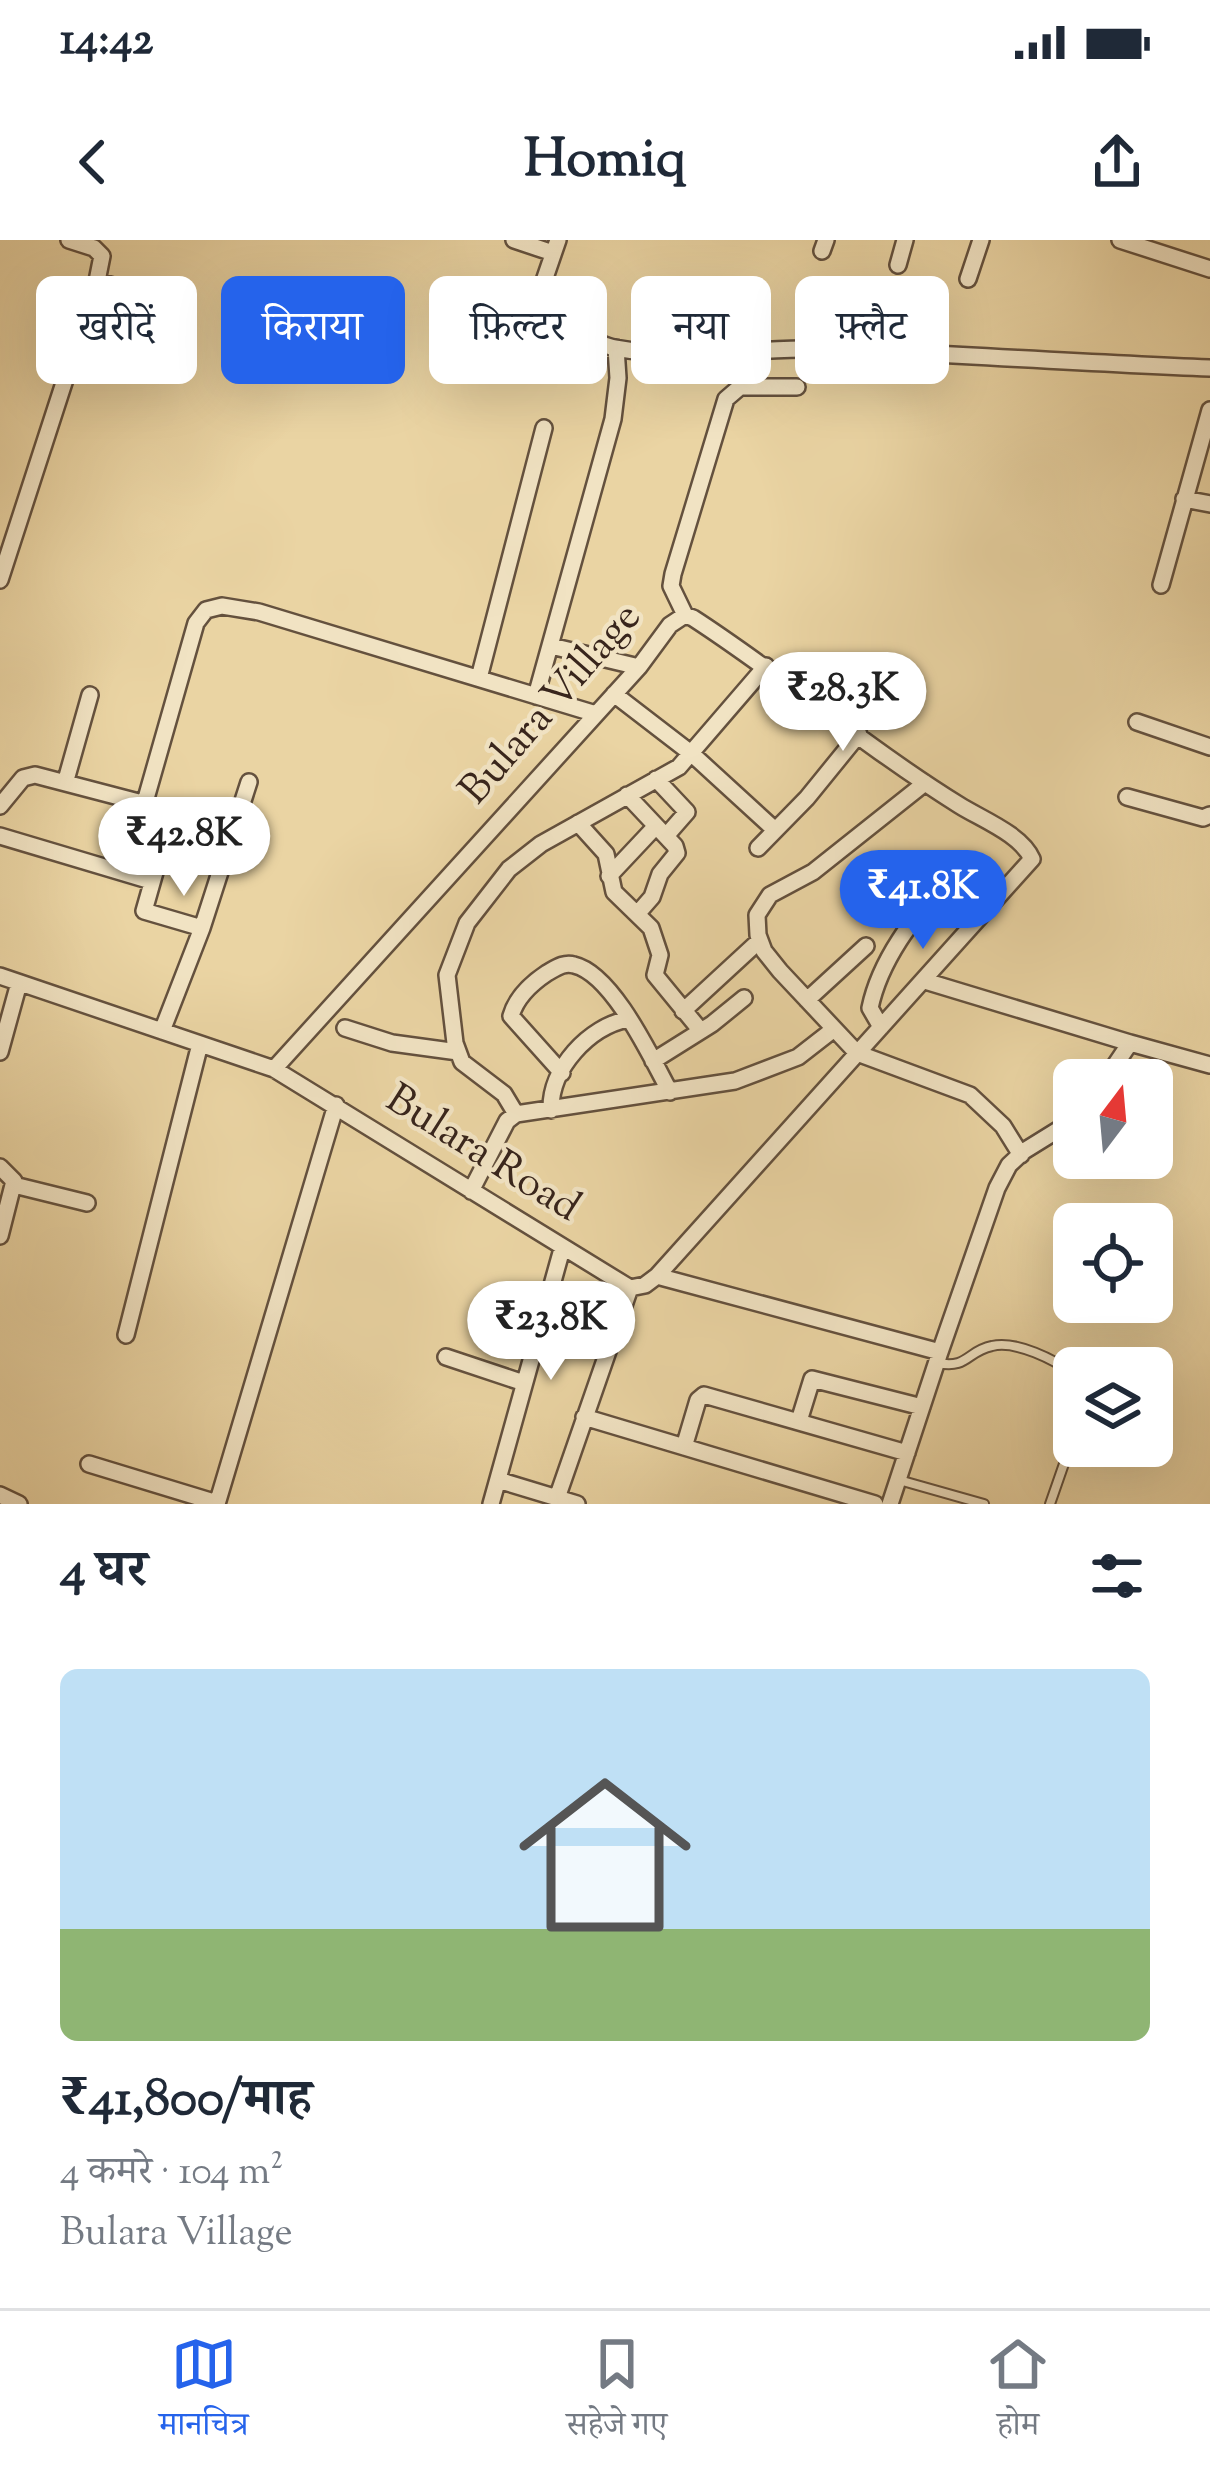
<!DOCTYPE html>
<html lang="hi">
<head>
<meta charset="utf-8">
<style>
  :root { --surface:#fff; --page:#f2f2f3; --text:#1f2937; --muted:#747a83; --line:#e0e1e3; --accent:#2563eb }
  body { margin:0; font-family:"Sorts Mill Goudy","Noto Serif Devanagari",serif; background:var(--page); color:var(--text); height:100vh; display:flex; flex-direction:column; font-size:45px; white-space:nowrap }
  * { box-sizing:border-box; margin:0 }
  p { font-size:39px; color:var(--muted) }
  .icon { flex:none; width:66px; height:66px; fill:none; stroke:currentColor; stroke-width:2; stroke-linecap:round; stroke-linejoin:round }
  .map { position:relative; height:1264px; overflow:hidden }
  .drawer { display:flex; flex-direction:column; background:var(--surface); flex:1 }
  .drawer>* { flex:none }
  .guide { position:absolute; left:36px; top:36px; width:1140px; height:108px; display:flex; gap:24px }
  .needle { width:78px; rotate:16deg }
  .controls { position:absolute; left:1053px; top:819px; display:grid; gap:24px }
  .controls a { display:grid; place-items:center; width:120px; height:120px; border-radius:18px; background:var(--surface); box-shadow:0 12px 48px #0002; font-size:60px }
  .price { position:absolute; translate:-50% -102px; padding:0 27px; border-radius:42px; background:#fff; color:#222; font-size:39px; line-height:78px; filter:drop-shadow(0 3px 6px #0008) }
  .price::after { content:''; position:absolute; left:50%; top:72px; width:36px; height:27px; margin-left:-18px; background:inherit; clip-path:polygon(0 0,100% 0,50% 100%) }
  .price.active { background:var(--accent); color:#fff }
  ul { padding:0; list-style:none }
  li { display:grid; align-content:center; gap:24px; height:636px; padding:0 60px }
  li span { display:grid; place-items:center; height:372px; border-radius:18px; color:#555 }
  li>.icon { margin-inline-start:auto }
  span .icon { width:216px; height:216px; fill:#fffc; stroke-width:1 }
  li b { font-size:51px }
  h2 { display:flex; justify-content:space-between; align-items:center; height:144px; padding:0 60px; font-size:51px }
  .pill { padding:0 42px; border-radius:18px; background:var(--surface); box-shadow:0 12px 48px #0002; font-size:42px; line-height:108px }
  .pill.active { background:var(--accent); color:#fff }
  .status { display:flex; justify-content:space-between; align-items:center; height:84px; padding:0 60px; background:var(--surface); direction:ltr }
  .status svg { height:33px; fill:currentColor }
  header { display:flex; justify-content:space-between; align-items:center; height:156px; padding:0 60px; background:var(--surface); font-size:54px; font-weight:700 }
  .tabs { display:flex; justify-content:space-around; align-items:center; height:168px; border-top:3px solid var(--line); background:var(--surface); font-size:33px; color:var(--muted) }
  .tabs a { display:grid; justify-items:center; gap:6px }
  .tabs .active { color:var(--accent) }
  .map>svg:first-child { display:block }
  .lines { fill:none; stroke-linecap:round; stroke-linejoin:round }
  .lane-casing { stroke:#64513e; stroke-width:12 }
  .street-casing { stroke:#64513e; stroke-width:20 }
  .lane { stroke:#f1e3c3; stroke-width:8 }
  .street { stroke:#f1e3c3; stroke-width:15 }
  .labels { text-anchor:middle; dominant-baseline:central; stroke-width:9; stroke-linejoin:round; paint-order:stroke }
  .street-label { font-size:42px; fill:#38251c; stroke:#f1e3c3 }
</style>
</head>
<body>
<div class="status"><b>14:42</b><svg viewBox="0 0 49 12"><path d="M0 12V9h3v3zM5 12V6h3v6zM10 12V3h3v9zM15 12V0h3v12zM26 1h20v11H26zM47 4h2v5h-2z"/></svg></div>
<header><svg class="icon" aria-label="back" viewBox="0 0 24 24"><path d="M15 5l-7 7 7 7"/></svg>Homiq<svg class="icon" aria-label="share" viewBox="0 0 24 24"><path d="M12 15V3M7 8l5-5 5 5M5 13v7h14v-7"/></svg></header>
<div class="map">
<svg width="1210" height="1264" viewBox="0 0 1210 1264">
  <rect width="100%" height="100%" fill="#ead4a3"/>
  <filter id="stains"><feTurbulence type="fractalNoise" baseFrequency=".00167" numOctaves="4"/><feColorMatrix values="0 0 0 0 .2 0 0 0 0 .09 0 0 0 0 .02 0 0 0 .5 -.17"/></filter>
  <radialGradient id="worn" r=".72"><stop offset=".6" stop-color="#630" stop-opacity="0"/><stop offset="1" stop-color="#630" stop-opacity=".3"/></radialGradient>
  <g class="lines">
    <defs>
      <path id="lane" d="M938,1123C968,1129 967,1111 992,1106C1016,1100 1055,1120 1074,1134
        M899,1240L984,1264
        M1050,1264L1074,1195"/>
      <path id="street" d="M69,0L94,8L102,16L97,41L146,56
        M514,0L553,13
        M558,0L534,70C540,78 603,106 615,108C685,121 756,107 826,109C954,114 1082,123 1210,128
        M1120,0L1210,29
        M822,11L826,0
        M898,25L905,0
        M968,39L981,0
        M1184,259L1210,264
        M0,340L97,41
        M1161,345L1210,170
        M685,375L671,346L673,334L726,159L740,147H797
        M551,406L639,427
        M479,438L544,188
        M614,454L692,514L775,590
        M536,456L613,179L618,138L616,108
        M1137,482L1210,507
        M656,539L687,572L666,596
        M66,540L90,455
        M925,543L813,632L770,655L757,675L758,695L764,711L780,731L857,813L970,855L1003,886L1021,915
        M627,555L675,606L677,613L660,634L652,657L638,673
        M1127,557L1203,578L1210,575
        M145,562L196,383L206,370L222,366L259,372L596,474
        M0,566L23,538L35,535L234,587
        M173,569L144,671L202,688
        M578,583L606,614L614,652L651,688L660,715L655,735L701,791
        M0,596L151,641
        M758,608L807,558L859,494
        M609,636L656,586
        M0,736L274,829L630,1048L645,1045L657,1036L940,1112L997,948L1009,925L1024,911L1074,880
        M925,741L1130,803
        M807,760L866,706
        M683,771L760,700
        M881,787L870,768C880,720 913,678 945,642
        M345,788L392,803L458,812
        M162,791L202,688L249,542
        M0,812L19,743
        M653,821L712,784L744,758
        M274,829L639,427L670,385L685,375L693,378C784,437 867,508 959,565C981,579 1021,594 1032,619L657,1036
        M562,833L511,776C516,758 532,743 547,733C556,728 564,722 574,725C613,734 652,819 670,852
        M1105,840L1130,803L1210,825
        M551,870C550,828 589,787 628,779
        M516,874L504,854L462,822L455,803L447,735L467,683L509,629L541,604L679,527L766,426
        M0,927L14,941L0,996
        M14,945L87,963
        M471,951L507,881L516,874L735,841L798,817L834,789
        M126,1095L200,804
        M446,1117L524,1143
        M584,1177L875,1264
        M799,1181L812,1139L922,1167
        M684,1207L698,1160L704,1155L907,1213
        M89,1224L217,1263
        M498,1240L577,1264
        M0,1255L19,1264
        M557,1258L630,1048
        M217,1264L336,865
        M491,1264L562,1009
        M890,1264L940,1112"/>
    </defs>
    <use href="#lane" class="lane-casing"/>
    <use href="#street" class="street-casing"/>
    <use href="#lane" class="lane"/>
    <use href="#street" class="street"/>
  </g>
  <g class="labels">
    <g class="street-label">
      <text transform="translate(552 465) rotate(-49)">Bulara Village</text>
      <text transform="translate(482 915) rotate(32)">Bulara Road</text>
    </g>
  </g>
  <rect width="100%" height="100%" filter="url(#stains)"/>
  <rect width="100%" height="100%" fill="url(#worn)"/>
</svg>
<div class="controls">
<a><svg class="needle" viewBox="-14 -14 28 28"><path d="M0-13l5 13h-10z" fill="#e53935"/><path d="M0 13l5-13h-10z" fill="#747a83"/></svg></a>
<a><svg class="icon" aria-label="locate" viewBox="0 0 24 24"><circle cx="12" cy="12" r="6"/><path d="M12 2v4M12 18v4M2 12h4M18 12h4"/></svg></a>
<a><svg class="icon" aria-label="layers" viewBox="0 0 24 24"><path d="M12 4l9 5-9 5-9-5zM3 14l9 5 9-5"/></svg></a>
</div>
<b class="price" style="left:843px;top:514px">₹28.3K</b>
<b class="price" style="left:184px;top:659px">₹42.8K</b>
<b class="price active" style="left:923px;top:712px">₹41.8K</b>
<b class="price" style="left:551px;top:1143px">₹23.8K</b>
<div class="guide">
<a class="pill">खरीदें</a>
<a class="pill active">किराया</a>
<a class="pill">फ़िल्टर</a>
<a class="pill">नया</a>
<a class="pill">फ़्लैट</a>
</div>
</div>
<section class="drawer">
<h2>4 घर<svg class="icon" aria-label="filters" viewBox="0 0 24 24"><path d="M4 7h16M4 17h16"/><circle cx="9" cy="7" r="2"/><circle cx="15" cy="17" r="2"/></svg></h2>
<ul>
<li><span style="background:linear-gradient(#bfe0f5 70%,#8fb573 0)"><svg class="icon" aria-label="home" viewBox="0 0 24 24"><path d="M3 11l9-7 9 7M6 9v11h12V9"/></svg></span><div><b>₹41,800/माह</b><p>4 कमरे · 104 m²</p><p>Bulara Village</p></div></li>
</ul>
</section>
<nav class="tabs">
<a class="active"><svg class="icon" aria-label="map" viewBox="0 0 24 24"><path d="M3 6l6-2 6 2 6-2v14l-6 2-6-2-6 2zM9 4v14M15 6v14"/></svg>मानचित्र</a>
<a><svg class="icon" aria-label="saved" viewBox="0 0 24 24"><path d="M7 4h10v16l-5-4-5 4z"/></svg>सहेजे गए</a>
<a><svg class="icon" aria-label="home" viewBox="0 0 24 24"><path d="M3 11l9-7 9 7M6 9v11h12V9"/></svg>होम</a>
</nav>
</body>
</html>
